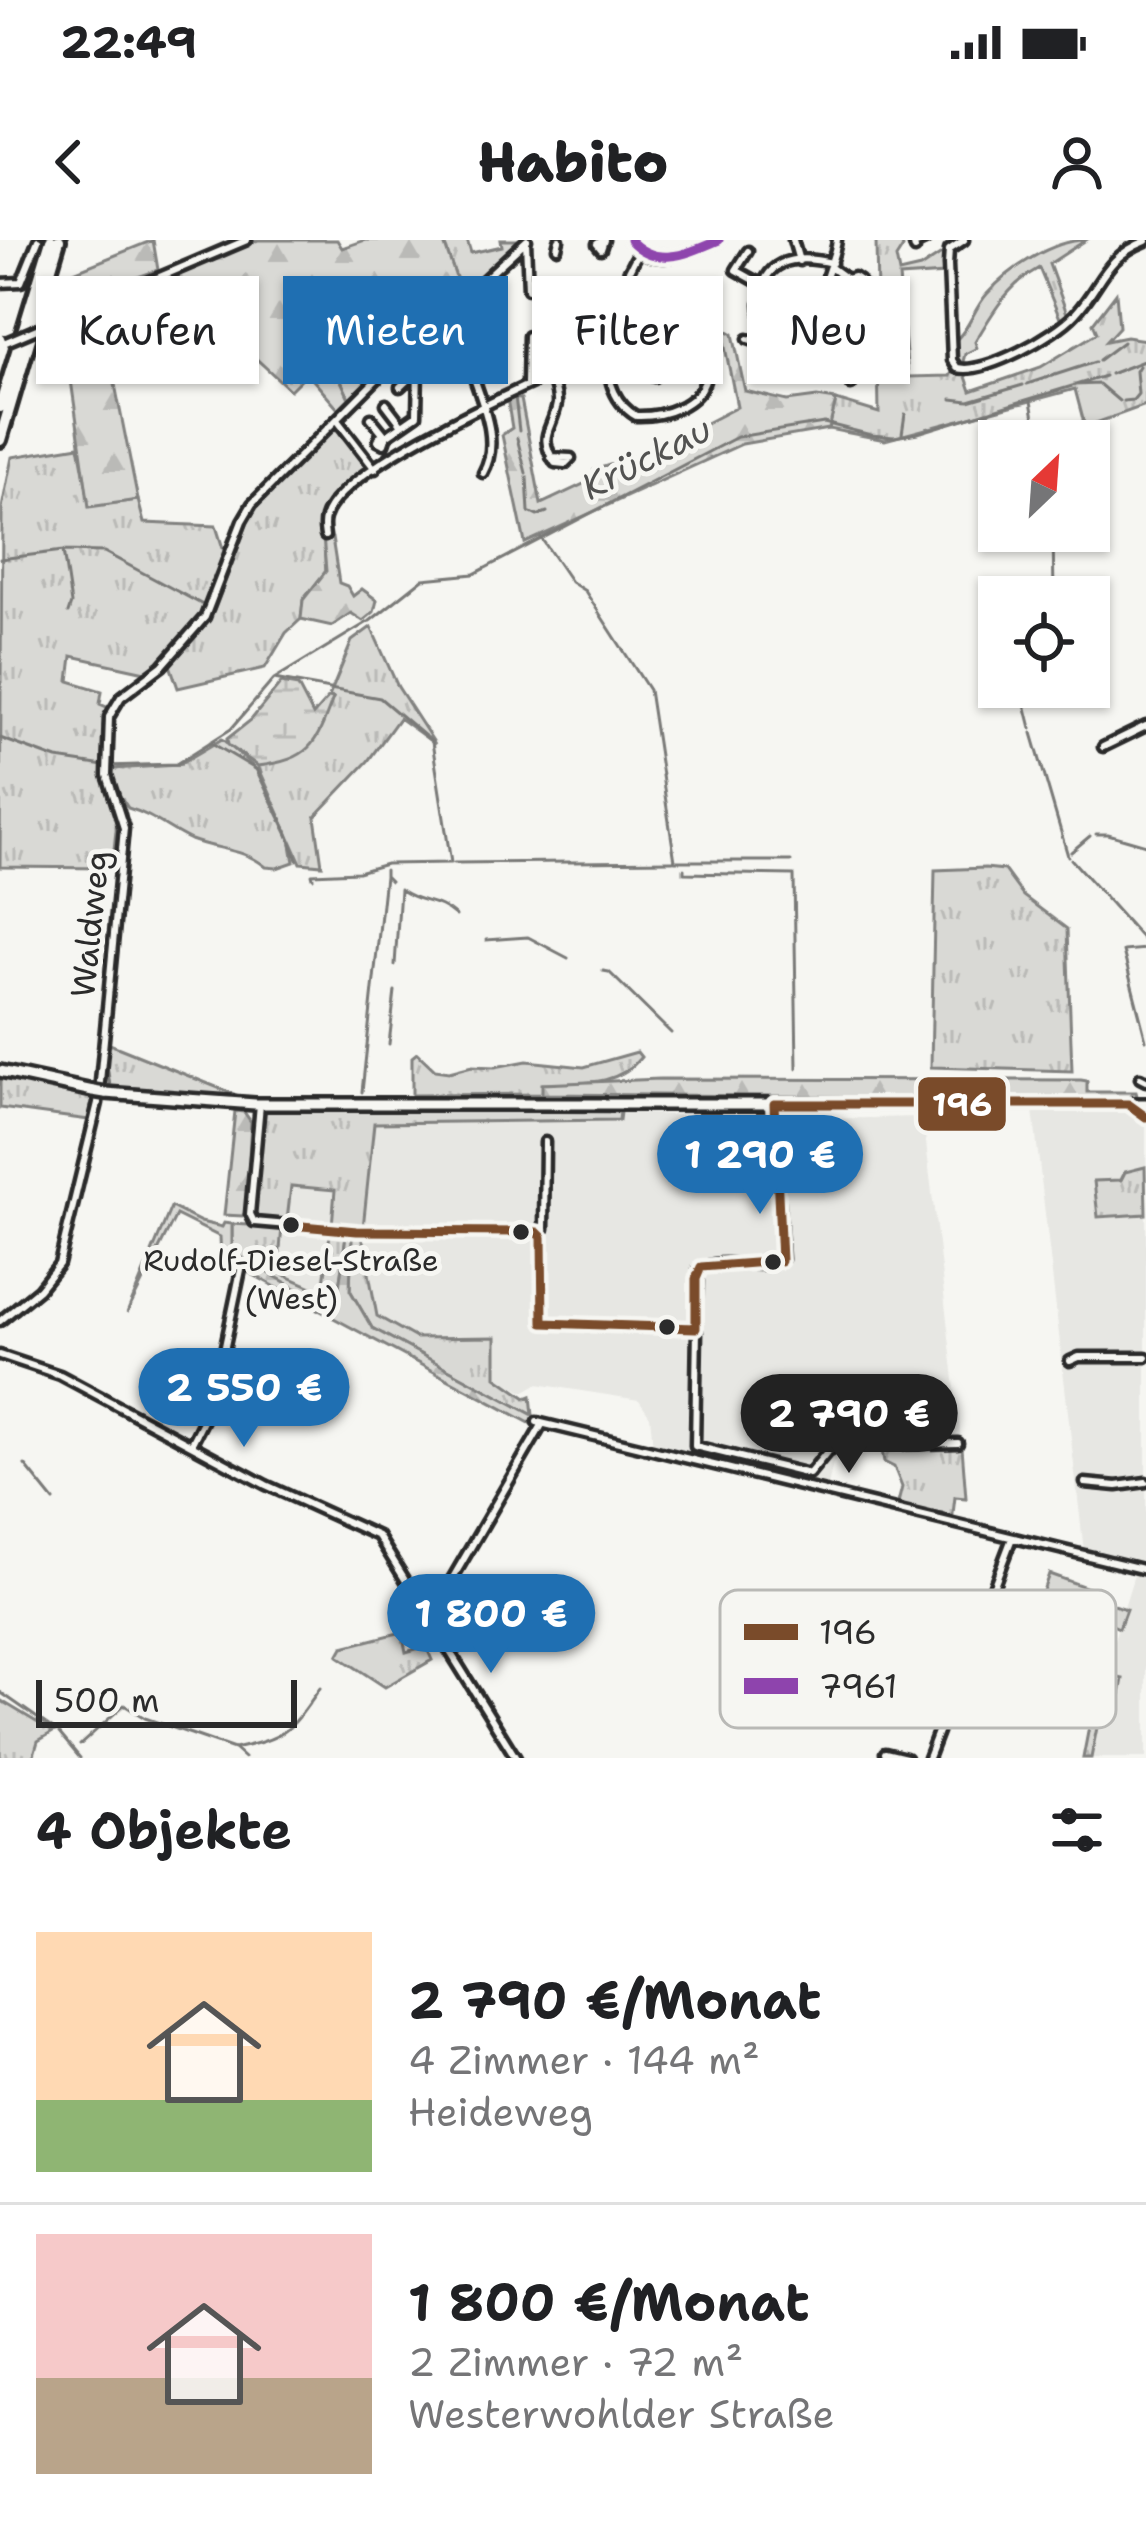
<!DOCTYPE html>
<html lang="de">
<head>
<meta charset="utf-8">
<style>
  :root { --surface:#fff; --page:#f2f2f2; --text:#202124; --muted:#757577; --line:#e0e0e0; --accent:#1f6fb2 }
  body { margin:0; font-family:"Shantell Sans",sans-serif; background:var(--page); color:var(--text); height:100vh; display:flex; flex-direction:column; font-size:45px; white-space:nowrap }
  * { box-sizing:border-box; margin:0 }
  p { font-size:39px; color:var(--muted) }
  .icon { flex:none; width:66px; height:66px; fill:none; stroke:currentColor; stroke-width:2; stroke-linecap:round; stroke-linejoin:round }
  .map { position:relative; height:1518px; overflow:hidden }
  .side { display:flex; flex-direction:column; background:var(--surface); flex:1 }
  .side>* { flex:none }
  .hud { position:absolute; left:36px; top:36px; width:1074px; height:108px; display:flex; gap:24px }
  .needle { width:78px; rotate:25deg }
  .tools { position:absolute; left:978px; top:180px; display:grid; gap:24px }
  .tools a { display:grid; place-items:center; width:132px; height:132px; border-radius:0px; background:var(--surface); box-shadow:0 3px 9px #0004; font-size:60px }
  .scale { position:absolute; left:36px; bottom:30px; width:261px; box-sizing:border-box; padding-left:12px; border:6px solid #2b2b2b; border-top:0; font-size:33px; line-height:42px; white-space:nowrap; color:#2b2b2b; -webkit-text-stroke:9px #f6f6f2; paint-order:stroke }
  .price { position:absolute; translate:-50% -102px; padding:0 27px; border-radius:42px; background:var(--accent); color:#fff; font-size:39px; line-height:78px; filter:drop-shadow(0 3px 6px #0008) }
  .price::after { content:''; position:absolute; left:50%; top:72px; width:36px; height:27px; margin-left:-18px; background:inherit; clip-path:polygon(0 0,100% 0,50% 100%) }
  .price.on { background:#222; color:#fff }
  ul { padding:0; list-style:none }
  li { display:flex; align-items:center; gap:36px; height:300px; padding:0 36px }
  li+li { border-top:3px solid var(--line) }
  li span { display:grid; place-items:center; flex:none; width:336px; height:240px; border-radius:0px; color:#555 }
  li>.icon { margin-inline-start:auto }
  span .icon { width:144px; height:144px; fill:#fffc; stroke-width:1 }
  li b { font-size:51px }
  h2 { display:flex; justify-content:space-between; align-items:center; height:144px; padding:0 36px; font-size:51px }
  .pill { padding:0 42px; border-radius:0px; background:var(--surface); box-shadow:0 3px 9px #0004; font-size:42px; line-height:108px }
  .pill.on { background:var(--accent); color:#fff }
  .status { display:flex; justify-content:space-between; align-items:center; height:84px; padding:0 60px; background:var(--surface); direction:ltr }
  .status svg { height:33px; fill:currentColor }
  header { display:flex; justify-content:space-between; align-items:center; height:156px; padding:0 36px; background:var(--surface); font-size:54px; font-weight:800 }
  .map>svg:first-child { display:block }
  .built { fill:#e7e7e3 }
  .grass { fill:url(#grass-tufts); stroke:#828280; stroke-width:3 }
  .forest { fill:url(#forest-firs); stroke:#828280; stroke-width:3 }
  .wetland { fill:url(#wetland-marsh); stroke:#828280; stroke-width:3 }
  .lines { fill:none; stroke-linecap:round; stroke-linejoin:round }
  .stream { stroke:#7a7a78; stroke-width:3 }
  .minor-casing { stroke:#2b2b2b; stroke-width:15 }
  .major-casing { stroke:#2b2b2b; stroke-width:18 }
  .highway-casing { stroke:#2b2b2b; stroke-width:20 }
  .minor { stroke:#f6f6f2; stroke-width:6 }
  .major { stroke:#f6f6f2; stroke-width:9 }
  .highway { stroke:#f6f6f2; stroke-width:10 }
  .minor-bridge-casing { stroke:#2b2b2b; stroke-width:15; stroke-linecap:butt }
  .major-bridge-casing { stroke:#2b2b2b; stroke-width:18; stroke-linecap:butt }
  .minor-bridge { stroke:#f6f6f2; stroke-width:6 }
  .major-bridge { stroke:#f6f6f2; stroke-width:9 }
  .bus-1-casing { stroke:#f6f6f2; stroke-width:18 }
  .bus-2-casing { stroke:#f6f6f2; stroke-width:18 }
  .bus-1 { stroke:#7a4b2a; stroke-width:9 }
  .bus-2 { stroke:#8e44ad; stroke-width:9 }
  .bus-dot { fill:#2b2b2b; stroke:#f6f6f2; stroke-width:4.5 }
  .labels { text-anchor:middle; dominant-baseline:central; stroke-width:10; stroke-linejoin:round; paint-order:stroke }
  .bus-label { font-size:30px; fill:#2b2b2b; stroke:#f6f6f2 }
  .street-label { font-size:33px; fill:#2b2b2b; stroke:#f6f6f2 }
  .water-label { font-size:36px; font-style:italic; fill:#525251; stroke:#f6f6f2 }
  .key { fill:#f6f6f2; stroke:#b9b9b6; stroke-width:3 }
  .key-label { font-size:33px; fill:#2b2b2b }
  .line-badge { stroke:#f6f6f2; stroke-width:4.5 }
  .badge-label { font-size:33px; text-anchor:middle; font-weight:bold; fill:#fff }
</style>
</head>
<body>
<div class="status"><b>22:49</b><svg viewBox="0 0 49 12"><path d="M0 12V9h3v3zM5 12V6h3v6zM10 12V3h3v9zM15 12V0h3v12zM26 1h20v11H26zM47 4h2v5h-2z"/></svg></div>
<header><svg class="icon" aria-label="back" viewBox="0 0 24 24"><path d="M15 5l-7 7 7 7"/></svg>Habito<svg class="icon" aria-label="person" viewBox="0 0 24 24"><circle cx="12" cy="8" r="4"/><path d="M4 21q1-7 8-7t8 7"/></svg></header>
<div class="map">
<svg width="1146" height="1518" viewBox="0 0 1146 1518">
  <defs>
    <pattern id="grass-tufts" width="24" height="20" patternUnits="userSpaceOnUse" patternTransform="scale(3)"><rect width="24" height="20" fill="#d9d9d5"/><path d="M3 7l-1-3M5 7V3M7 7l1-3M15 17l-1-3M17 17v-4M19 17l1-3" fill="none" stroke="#babab7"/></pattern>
    <pattern id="forest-firs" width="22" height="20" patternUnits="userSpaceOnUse" patternTransform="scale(3)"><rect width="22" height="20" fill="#d9d9d5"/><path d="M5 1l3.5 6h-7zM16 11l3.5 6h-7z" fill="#babab7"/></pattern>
    <pattern id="wetland-marsh" width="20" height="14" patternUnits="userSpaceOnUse" patternTransform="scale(3)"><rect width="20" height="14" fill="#d9d9d5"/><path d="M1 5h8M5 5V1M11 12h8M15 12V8" fill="none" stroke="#babab7"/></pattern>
  </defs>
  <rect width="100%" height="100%" fill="#f6f6f2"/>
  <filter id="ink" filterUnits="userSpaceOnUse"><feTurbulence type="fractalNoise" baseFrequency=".00833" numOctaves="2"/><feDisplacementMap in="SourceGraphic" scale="24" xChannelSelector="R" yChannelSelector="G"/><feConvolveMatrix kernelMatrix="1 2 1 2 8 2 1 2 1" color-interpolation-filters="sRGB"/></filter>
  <g filter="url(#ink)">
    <path class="built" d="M1146,869V1518H1091L1101,1466L1117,1469L1123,1439L1103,1435L1137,1325L1084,1311L1033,870Z
      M620,872L764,880L923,877L962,1207L841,1212L833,1223L827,1251L653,1207L650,1176L639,1160L537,1144L523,1152L496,1137L495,1097L416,1098L377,1076L362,996L373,883L618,880Z
      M291,946L335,950L324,1053L278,1032Z"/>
    <path class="grass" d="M443,0H467L471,13L502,6L501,0H519L462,55Z
      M876,0H900L903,7L896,18L899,33L920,28L943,13L945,34L899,37L908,137L950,136L957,122L954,102C970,88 973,70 987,54C1009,29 1052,0 1086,0L1049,24L1069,79L1062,83L1039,28C1008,45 993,72 975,102L977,108L965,114L962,125L971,151L1041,127L1097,93L1093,83L1116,53L1119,87L1106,101L1126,97L1146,100V165L1085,187L1075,149L885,200L829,189L836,160L879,173Z
      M414,45L425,64L427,86L349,158L327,113L386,62Z
      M336,185L372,229C326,265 320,272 326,331L303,360L301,379L286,393L265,428L178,448L170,425L214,371L253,269Z
      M79,206L90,266L138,260L144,283L216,286L226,318L205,375L150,433L72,416L69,441L102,451L100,464L109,468L103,485L105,536L118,572L112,628L0,627L2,268L12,217Z
      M371,387L398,447L435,504L399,478L368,521L315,577L322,625L301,623L258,526C286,523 323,485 333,458L329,457L352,401Z
      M222,499L256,529L290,599L294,622L277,628L266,627C244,608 217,610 191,600C169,590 153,575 128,568L115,548L112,529L178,525Z
      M985,628L1004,630L1023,656L1067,689L1072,831L931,827L935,630Z
      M107,803L241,857L103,846Z
      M637,812L641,817C617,848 579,842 543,844L542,854L412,855V817L417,813L435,830L449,832L472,826L495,827L527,821L584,827Z
      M0,837L93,857L89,880L0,868Z
      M269,869L620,872L619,880L374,883L363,988L332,986L335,950L291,946L287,980L258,977L254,971L261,874Z
      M1145,927L1146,974L1098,977L1094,941L1121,940L1125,932Z
      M232,984L282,987L278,1032L323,1052L330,994L346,995L336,1072L232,1012Z
      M352,995L362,996L377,1076L416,1098L496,1097V1137L526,1158L531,1156L533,1175L372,1088L350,1050Z
      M962,1207L966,1258L955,1257L952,1282L897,1267L902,1247L894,1227L884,1222L882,1210Z
      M1049,1334L1091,1349L1090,1357L1126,1369L1119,1388L1042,1354Z
      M402,1392L406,1412L426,1406L432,1420L385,1447L338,1416L343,1407Z
      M1090,1432L1123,1439L1117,1470L1101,1467L1091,1518H1083L1093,1466L1081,1463Z
      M0,1460L53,1492L38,1501L33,1518H0Z"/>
    <path class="forest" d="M153,0L158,30L58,65L66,35Z
      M258,0H337L342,8L365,0H443L462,55L427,86L425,64L413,45L386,62L328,113L349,158L338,169L307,133L290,150L168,37Z
      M101,74L138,260L89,267L71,140L85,135L73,85Z
      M721,87L733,94L745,151L787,161L817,157L836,160L829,189L742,204L525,303L502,195L512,188L507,158L521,159L541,264L594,239V230L652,211L737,167Z
      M323,296L332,298L339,343L347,346L353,356L362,349L377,360L374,372L363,381L351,373L332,386L301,379L303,360L326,331Z
      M660,839L1081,840L1087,841V852H1136L1138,859L542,854V844Z
      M235,871L244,872L251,882L246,970L243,976L224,975Z
      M171,967L201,982L222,987L224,983L232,984V1012L336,1071L346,995H352L350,1050L372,1088L533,1175L537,1187L246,1031L237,1033L217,1028L221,1018L220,997L176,975L127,1073Z"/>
    <path class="wetland" d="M281,443L298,446L313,475L329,457L333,458C316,504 312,519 258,526L228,505L227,499L251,480Z"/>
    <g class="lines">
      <path class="stream" d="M1099,120L1123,102
        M1110,134L1146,120
        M1027,144L1095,122
        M1074,145L1099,144L1119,161
        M515,156L519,191
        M952,159L969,161L1023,145
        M1031,161L1038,201
        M1123,161L1133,160L1138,154L1136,131L1139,126
        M902,194L905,174
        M517,198L526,233
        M527,237L529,272L537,276L547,272
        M1053,291L1054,357
        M541,298L571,342L585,351L649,450L675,621H791
        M63,311L71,364L68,373
        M0,319L63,311L104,312L201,364
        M370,381L423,339L474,334L737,197L824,183L871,195L894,197L918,193L1105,136
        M983,408L999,446
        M274,439L380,458L432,502L451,623L386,624L358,632L312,634L313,638
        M1000,449L1008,459L1019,460
        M1022,460L1031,457L1032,447
        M1024,460L1031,488
        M1032,493L1068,616
        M0,498L57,519L104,526L176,524L231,489L274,439L368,382
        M210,502L257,530L287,591L297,620
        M115,550L125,570
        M126,585V573
        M1096,594H1108L1146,605
        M1071,612L1090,596
        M1071,619L1146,703
        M454,623L673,621
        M684,629V633L794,635L797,828
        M385,630V636L390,641
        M401,650C420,664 436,658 456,676
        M486,700L528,697L568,718
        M1146,709L1123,711L1146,800
        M395,725L400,649
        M603,731L609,732L671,793
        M389,804L395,751
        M106,818L110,846L131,850
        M362,852L385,636
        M25,1225L54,1261
        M0,1452L56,1491
        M59,1493L80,1518
        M80,1505L124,1465L145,1478L234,1509L244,1518
        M234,1509C288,1497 289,1492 320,1448"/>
      <defs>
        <path id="minor" d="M603,0L597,4L601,9L604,0
          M630,0C653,33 690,12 719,0
          M793,0L799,21
          M964,0L949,10L948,25L952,120L957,128C985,135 1056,95 1075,74C1102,45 1103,18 1146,1
          M526,1L528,49L560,51
          M557,8L559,0
          M915,9L914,5L925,0
          M748,11L736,30L761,44
          M832,23C761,6 750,50 768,106L803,126L822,127C849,106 824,83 823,56C823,37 835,19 837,0
          M830,27L856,46L860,41L854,37L847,39
          M0,43L21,42L38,0
          M617,55L679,70L693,80L706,138C698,166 663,177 636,176C584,145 614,53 639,12
          M466,56C484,75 482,86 474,109L485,125L474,138C484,167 500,204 483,233
          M807,65L798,74L796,67L824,63
          M829,70L871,100
          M51,83L247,0
          M748,99L768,106
          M832,118L850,127L851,145
          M551,134C553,143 558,154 557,164C552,191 537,194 555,223L565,224L571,218L551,217
          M654,137L662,113L700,102
          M759,137L778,135L787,118
          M527,143L528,96L561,94
          M400,147L418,130
          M386,164L402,185
          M371,178L384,194
          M337,180L375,229
          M380,196L386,198L384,204L378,201Z
          M385,197L417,175L418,127L408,109
          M325,296C324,289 323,285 325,278C340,223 556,132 610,109
          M1103,507L1146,486
          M1140,838L1146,841
          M260,864L250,974L254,982L357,991L537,992L542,997L543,1083L696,1088
          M774,864L783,1019C758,1034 723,1013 698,1030L695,1206L809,1234L827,1212L837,1206L958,1203
          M1131,866L1146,877
          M540,993L544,989L545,902
          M0,1081L39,1049L59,1024L98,863L124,588L107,535L109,477L121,457L162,426L205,377L242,281L252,264L390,126L527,0
          M0,1115L60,1135L266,1245L378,1296L516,1518
          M1070,1121L1079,1117H1146
          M537,1182L1146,1330
          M192,1203L225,1138V1106L242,1025
          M1085,1243L1117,1246L1146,1242
          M430,1377L542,1185
          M885,1513L906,1518
          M928,1518L1012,1298"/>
        <path id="major" d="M0,831L93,851
          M105,853L255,864H1146"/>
        <path id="highway" d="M0,167L51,0
          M0,200L59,0"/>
      </defs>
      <use href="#minor" class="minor-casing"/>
      <use href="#major" class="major-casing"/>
      <use href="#highway" class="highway-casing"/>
      <use href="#minor" class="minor"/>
      <use href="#major" class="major"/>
      <use href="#highway" class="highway"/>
      <defs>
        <path id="minor-bridge" d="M6,102L51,83"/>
        <path id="major-bridge" d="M93,851L105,853"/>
      </defs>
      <use href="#minor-bridge" class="minor-bridge-casing"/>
      <use href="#major-bridge" class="major-bridge-casing"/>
      <use href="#minor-bridge" class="minor-bridge"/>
      <use href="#major-bridge" class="major-bridge"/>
      <defs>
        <path id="bus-1" d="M774,864H1128L1146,877
          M774,864L781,1021
          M291,985L357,991L537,992L542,997L543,1083L696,1088
          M696,1088V1039L701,1027L781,1021"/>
        <path id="bus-2" d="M630,0C657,29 688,13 719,0"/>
      </defs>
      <use href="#bus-1" class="bus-1-casing"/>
      <use href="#bus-2" class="bus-2-casing"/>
      <use href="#bus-1" class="bus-1"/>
      <use href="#bus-2" class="bus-2"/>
    </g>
  </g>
  <g class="bus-dot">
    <circle cx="291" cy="985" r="10"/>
    <circle cx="521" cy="992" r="10"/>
    <circle cx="773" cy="1022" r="10"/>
    <circle cx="667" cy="1087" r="10"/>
  </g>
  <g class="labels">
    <g class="bus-label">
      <text x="291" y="1020">Rudolf-Diesel-Straße<tspan x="291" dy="38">(West)</tspan></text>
    </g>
    <g class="street-label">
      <text transform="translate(90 684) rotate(-84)">Waldweg</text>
    </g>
    <g class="water-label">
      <text transform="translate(646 218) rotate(-27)">Krückau</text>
    </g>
  </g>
  <rect x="720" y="1350" width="396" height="138" rx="18" class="key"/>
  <rect x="744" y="1384" width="54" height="16" fill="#7a4b2a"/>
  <rect x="744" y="1438" width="54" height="16" fill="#8e44ad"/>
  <g class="key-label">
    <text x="819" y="1404">196</text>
    <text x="819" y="1458">7961</text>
  </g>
  <rect class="line-badge" x="916" y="835" width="92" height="58" rx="12" fill="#7a4b2a"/>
  <g class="badge-label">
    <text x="962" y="876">196</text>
  </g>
</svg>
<div class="tools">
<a><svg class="needle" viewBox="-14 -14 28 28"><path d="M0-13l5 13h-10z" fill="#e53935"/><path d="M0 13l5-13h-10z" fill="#757577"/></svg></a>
<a><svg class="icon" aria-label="locate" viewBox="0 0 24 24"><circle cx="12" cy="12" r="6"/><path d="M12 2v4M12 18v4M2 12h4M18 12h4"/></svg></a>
</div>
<div class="scale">500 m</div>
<b class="price" style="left:760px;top:977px">1 290 €</b>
<b class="price" style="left:244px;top:1210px">2 550 €</b>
<b class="price on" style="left:849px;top:1236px">2 790 €</b>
<b class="price" style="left:491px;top:1436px">1 800 €</b>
<div class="hud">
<a class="pill">Kaufen</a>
<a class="pill on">Mieten</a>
<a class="pill">Filter</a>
<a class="pill">Neu</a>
</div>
</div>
<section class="side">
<h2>4 Objekte<svg class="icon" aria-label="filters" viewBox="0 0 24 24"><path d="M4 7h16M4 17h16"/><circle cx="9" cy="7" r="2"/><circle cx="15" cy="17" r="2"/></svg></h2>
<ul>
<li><span style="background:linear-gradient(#ffd9b3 70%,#8fb573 0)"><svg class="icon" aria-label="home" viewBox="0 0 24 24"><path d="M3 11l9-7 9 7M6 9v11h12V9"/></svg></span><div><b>2 790 €/Monat</b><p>4 Zimmer · 144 m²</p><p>Heideweg</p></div></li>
<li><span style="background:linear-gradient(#f6c9c9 60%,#b9a48a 0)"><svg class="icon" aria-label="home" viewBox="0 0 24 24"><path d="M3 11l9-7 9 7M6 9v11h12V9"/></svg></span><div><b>1 800 €/Monat</b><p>2 Zimmer · 72 m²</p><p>Westerwohlder Straße</p></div></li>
</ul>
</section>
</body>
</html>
